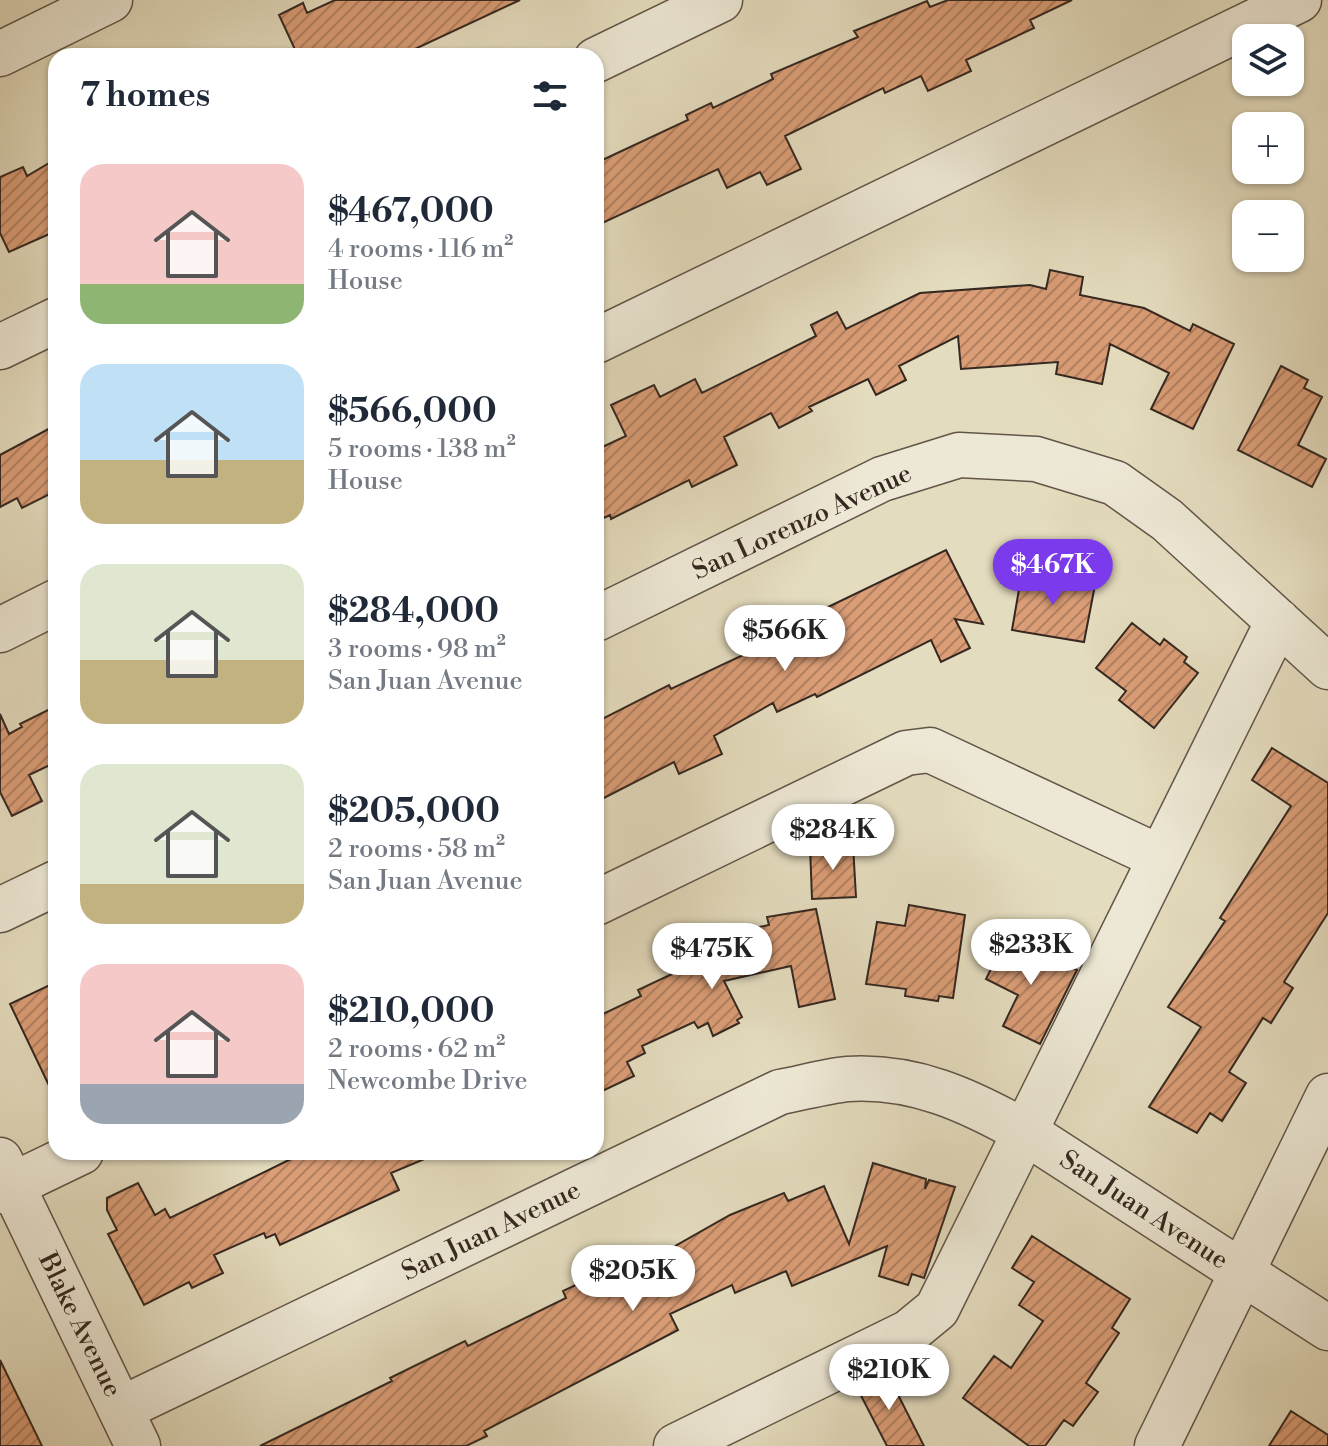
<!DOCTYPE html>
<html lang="en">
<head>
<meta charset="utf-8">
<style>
  :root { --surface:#fff; --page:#f2f2f3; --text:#1f2937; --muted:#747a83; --accent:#7c3aed }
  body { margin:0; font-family:"Libre Bodoni",serif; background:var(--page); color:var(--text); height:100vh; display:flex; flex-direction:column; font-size:30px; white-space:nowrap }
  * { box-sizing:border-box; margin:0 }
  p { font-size:26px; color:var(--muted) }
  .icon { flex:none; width:44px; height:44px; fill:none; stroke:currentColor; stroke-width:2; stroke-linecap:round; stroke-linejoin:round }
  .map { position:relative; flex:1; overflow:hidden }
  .drawer { position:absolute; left:48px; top:48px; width:556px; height:1112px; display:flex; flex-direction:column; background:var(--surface); border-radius:24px; box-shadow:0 2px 6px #0004 }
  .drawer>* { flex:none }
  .controls { position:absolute; left:1232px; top:24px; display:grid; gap:16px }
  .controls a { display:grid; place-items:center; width:72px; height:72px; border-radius:16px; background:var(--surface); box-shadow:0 2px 6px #0004; font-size:40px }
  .price { position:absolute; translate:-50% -68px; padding:0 18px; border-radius:28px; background:#fff; color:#222; font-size:26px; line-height:52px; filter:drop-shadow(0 2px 4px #0008) }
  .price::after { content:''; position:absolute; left:50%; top:48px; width:24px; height:18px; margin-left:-12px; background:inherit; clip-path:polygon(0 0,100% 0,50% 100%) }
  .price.on { background:var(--accent); color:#fff }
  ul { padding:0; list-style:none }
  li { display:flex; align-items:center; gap:24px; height:200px; padding:0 32px }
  li span { display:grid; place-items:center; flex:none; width:224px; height:160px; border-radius:24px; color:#555 }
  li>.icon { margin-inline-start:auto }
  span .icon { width:96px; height:96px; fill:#fffc; stroke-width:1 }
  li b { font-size:34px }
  h2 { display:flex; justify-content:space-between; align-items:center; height:96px; padding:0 32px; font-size:34px }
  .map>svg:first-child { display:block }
  .building { fill:url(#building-hatch); stroke:#352821; stroke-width:2 }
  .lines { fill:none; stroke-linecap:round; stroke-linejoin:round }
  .minor-casing { stroke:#615548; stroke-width:47 }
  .minor { stroke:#ede8d5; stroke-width:44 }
  .labels { text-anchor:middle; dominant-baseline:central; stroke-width:7; stroke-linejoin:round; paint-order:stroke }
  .street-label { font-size:26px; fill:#352821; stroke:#ede8d5 }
</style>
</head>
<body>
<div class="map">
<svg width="1328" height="1446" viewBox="0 0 1328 1446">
  <defs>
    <pattern id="building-hatch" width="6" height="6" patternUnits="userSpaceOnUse" patternTransform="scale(2)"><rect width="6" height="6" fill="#da9d76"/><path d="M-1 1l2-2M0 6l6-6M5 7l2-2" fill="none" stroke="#b28060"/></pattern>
  </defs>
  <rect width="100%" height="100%" fill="#e4dcbe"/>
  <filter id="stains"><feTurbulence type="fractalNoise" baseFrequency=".0025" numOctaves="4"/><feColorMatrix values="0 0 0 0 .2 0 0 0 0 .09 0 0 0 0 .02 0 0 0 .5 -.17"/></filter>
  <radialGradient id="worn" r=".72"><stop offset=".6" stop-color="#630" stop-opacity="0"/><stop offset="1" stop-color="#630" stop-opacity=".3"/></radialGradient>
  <path class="building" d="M335,0H520L400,56H298L279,15L303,3L307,13Z
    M948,0H1072L1030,20L1034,28L966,60L971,71L928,91L921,76L885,93L883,88L785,136L801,169L767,185L760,172L727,188L718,169L596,226V163L688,120L686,115L711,103L713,108L773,79L771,74L858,37L854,31L927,1L930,7Z
    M56,159V231L9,252L0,233V177L23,167L27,176Z
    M1050,270L1083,277L1080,295L1144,308L1190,331L1193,324L1234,344L1193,429L1151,409L1169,373L1110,344L1102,384L1056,374L1058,362L961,369L958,336L899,366L906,380L876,395L868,379L809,407L812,411L779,428L771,413L724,437L737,465L692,487L689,480L611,519L610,515L604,518L596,500V450L626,436L611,405L654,385L660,397L695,379L702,393L816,336L811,325L837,312L846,329L920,293L1030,285L1046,289Z
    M1281,366L1308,380L1304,388L1322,397L1298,445L1326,459L1312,487L1238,450Z
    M56,425V491L22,508L17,498L0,507V455Z
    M946,550L983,624L955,619L970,648L941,662L931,640L817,697L815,694L777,712L773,703L714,736L722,754L679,774L674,762L596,802V722L669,685L671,689L775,640L777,645L832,615L828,607Z
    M1022,572L1095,585L1084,642L1012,630Z
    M1132,623L1160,645L1164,639L1187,657L1184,662L1198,673L1154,728L1119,700L1126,691L1096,668Z
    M56,706V762L29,775L42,801L12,816L0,792V714L9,734L22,727L20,724Z
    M1272,748L1328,783V913L1284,982L1293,988L1271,1023L1263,1018L1229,1072L1246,1083L1222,1121L1210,1113L1197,1133L1149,1107L1201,1027L1168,1007L1225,921L1220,918L1291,806L1252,780Z
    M853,845L856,897L812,899L810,847Z
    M909,905L965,915L953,998L939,996L938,1001L905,996L906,989L866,984L877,922L905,926Z
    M816,909L835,999L799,1007L791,966L724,981L742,1017L737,1020L739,1023L713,1036L708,1023L698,1028L694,1022L642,1046L645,1053L627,1062L634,1076L596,1094V1001L603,1014L641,996L638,990L738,943L736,932L769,925L767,917Z
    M1007,937L1077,970L1040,1044L1003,1026L1018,995L986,979Z
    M56,982V1100L10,1004Z
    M288,1152H441L391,1173L399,1190L280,1245L275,1234L266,1238L264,1233L214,1255L223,1273L192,1288L189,1282L144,1305L108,1234L117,1230L107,1210V1198L138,1183L155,1215L165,1209L170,1218L291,1159Z
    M873,1163L926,1179L925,1189L929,1180L955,1187L924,1278L912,1274L908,1285L879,1276L887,1246L792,1286L786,1271L735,1293L732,1285L670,1314L678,1330L484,1431L487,1436L466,1446H260L392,1381L390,1378L465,1341L468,1346L566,1298L563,1291L641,1254L645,1263L730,1215L784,1193L788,1201L824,1186L849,1244Z
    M1032,1236L1130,1299L1112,1328L1119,1333L1086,1383L1098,1392L1073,1426L1064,1420L1045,1446H1029L963,1398L994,1356L1011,1368L1043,1321L1019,1305L1034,1282L1012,1268Z
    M0,1360L42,1446H0Z
    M886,1371L924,1446H887L856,1386Z
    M1291,1411L1328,1435V1446H1269Z"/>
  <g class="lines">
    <defs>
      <path id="minor" d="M0,54L110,0
        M596,60L720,0
        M596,341L1299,0
        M0,347L56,320
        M596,619L882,479L959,455L1036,459L1115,483L1167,520L1328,667
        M0,630L56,602
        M596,903L906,753L930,750L1159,857
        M0,910L56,883
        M0,1160L138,1446
        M0,1191L81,1152
        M121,1409L780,1092C802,1088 826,1081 848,1079C914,1075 968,1100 1025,1132L1328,1328
        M676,1446L909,1332L937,1309L1278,621
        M1157,1446L1328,1096"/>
    </defs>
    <use href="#minor" class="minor-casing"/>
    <use href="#minor" class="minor"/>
  </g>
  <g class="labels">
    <g class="street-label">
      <text transform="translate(802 522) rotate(-25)">San Lorenzo Avenue</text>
      <text transform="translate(1144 1210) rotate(33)">San Juan Avenue</text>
      <text transform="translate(491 1231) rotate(-26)">San Juan Avenue</text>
      <text transform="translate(80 1325) rotate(64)">Blake Avenue</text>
    </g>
  </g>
  <rect width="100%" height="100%" filter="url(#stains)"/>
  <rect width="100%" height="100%" fill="url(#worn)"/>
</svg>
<div class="controls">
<a><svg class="icon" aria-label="layers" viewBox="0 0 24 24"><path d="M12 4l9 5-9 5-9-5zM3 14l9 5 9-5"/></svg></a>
<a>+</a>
<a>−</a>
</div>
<b class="price on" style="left:1053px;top:607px">$467K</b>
<b class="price" style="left:785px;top:673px">$566K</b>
<b class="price" style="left:833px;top:872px">$284K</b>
<b class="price" style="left:1031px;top:987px">$233K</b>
<b class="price" style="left:712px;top:991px">$475K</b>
<b class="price" style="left:633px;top:1313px">$205K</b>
<b class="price" style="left:889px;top:1412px">$210K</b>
<section class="drawer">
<h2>7 homes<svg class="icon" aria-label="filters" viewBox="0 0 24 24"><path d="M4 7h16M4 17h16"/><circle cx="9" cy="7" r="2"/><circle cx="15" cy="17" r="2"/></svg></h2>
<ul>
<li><span style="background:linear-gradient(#f6c9c9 75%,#8fb573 0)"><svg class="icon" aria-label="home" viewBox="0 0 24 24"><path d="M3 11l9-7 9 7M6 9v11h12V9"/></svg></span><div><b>$467,000</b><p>4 rooms · 116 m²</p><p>House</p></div></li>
<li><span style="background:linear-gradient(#bfe0f5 60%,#c2b280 0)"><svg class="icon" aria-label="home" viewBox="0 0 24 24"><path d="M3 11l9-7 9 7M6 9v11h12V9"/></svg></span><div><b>$566,000</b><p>5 rooms · 138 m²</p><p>House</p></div></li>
<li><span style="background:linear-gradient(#dfe7d0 60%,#c2b280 0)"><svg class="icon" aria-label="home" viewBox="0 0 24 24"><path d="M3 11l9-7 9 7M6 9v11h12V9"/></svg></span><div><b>$284,000</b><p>3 rooms · 98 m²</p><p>San Juan Avenue</p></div></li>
<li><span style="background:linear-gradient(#dfe7d0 75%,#c2b280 0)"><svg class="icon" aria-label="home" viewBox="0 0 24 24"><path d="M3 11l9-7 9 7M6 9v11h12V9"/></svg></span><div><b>$205,000</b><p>2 rooms · 58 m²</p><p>San Juan Avenue</p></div></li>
<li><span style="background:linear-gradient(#f6c9c9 75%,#9aa5b1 0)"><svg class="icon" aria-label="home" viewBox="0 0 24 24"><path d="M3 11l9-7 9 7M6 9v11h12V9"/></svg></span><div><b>$210,000</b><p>2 rooms · 62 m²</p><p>Newcombe Drive</p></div></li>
</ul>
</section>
</div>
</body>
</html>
